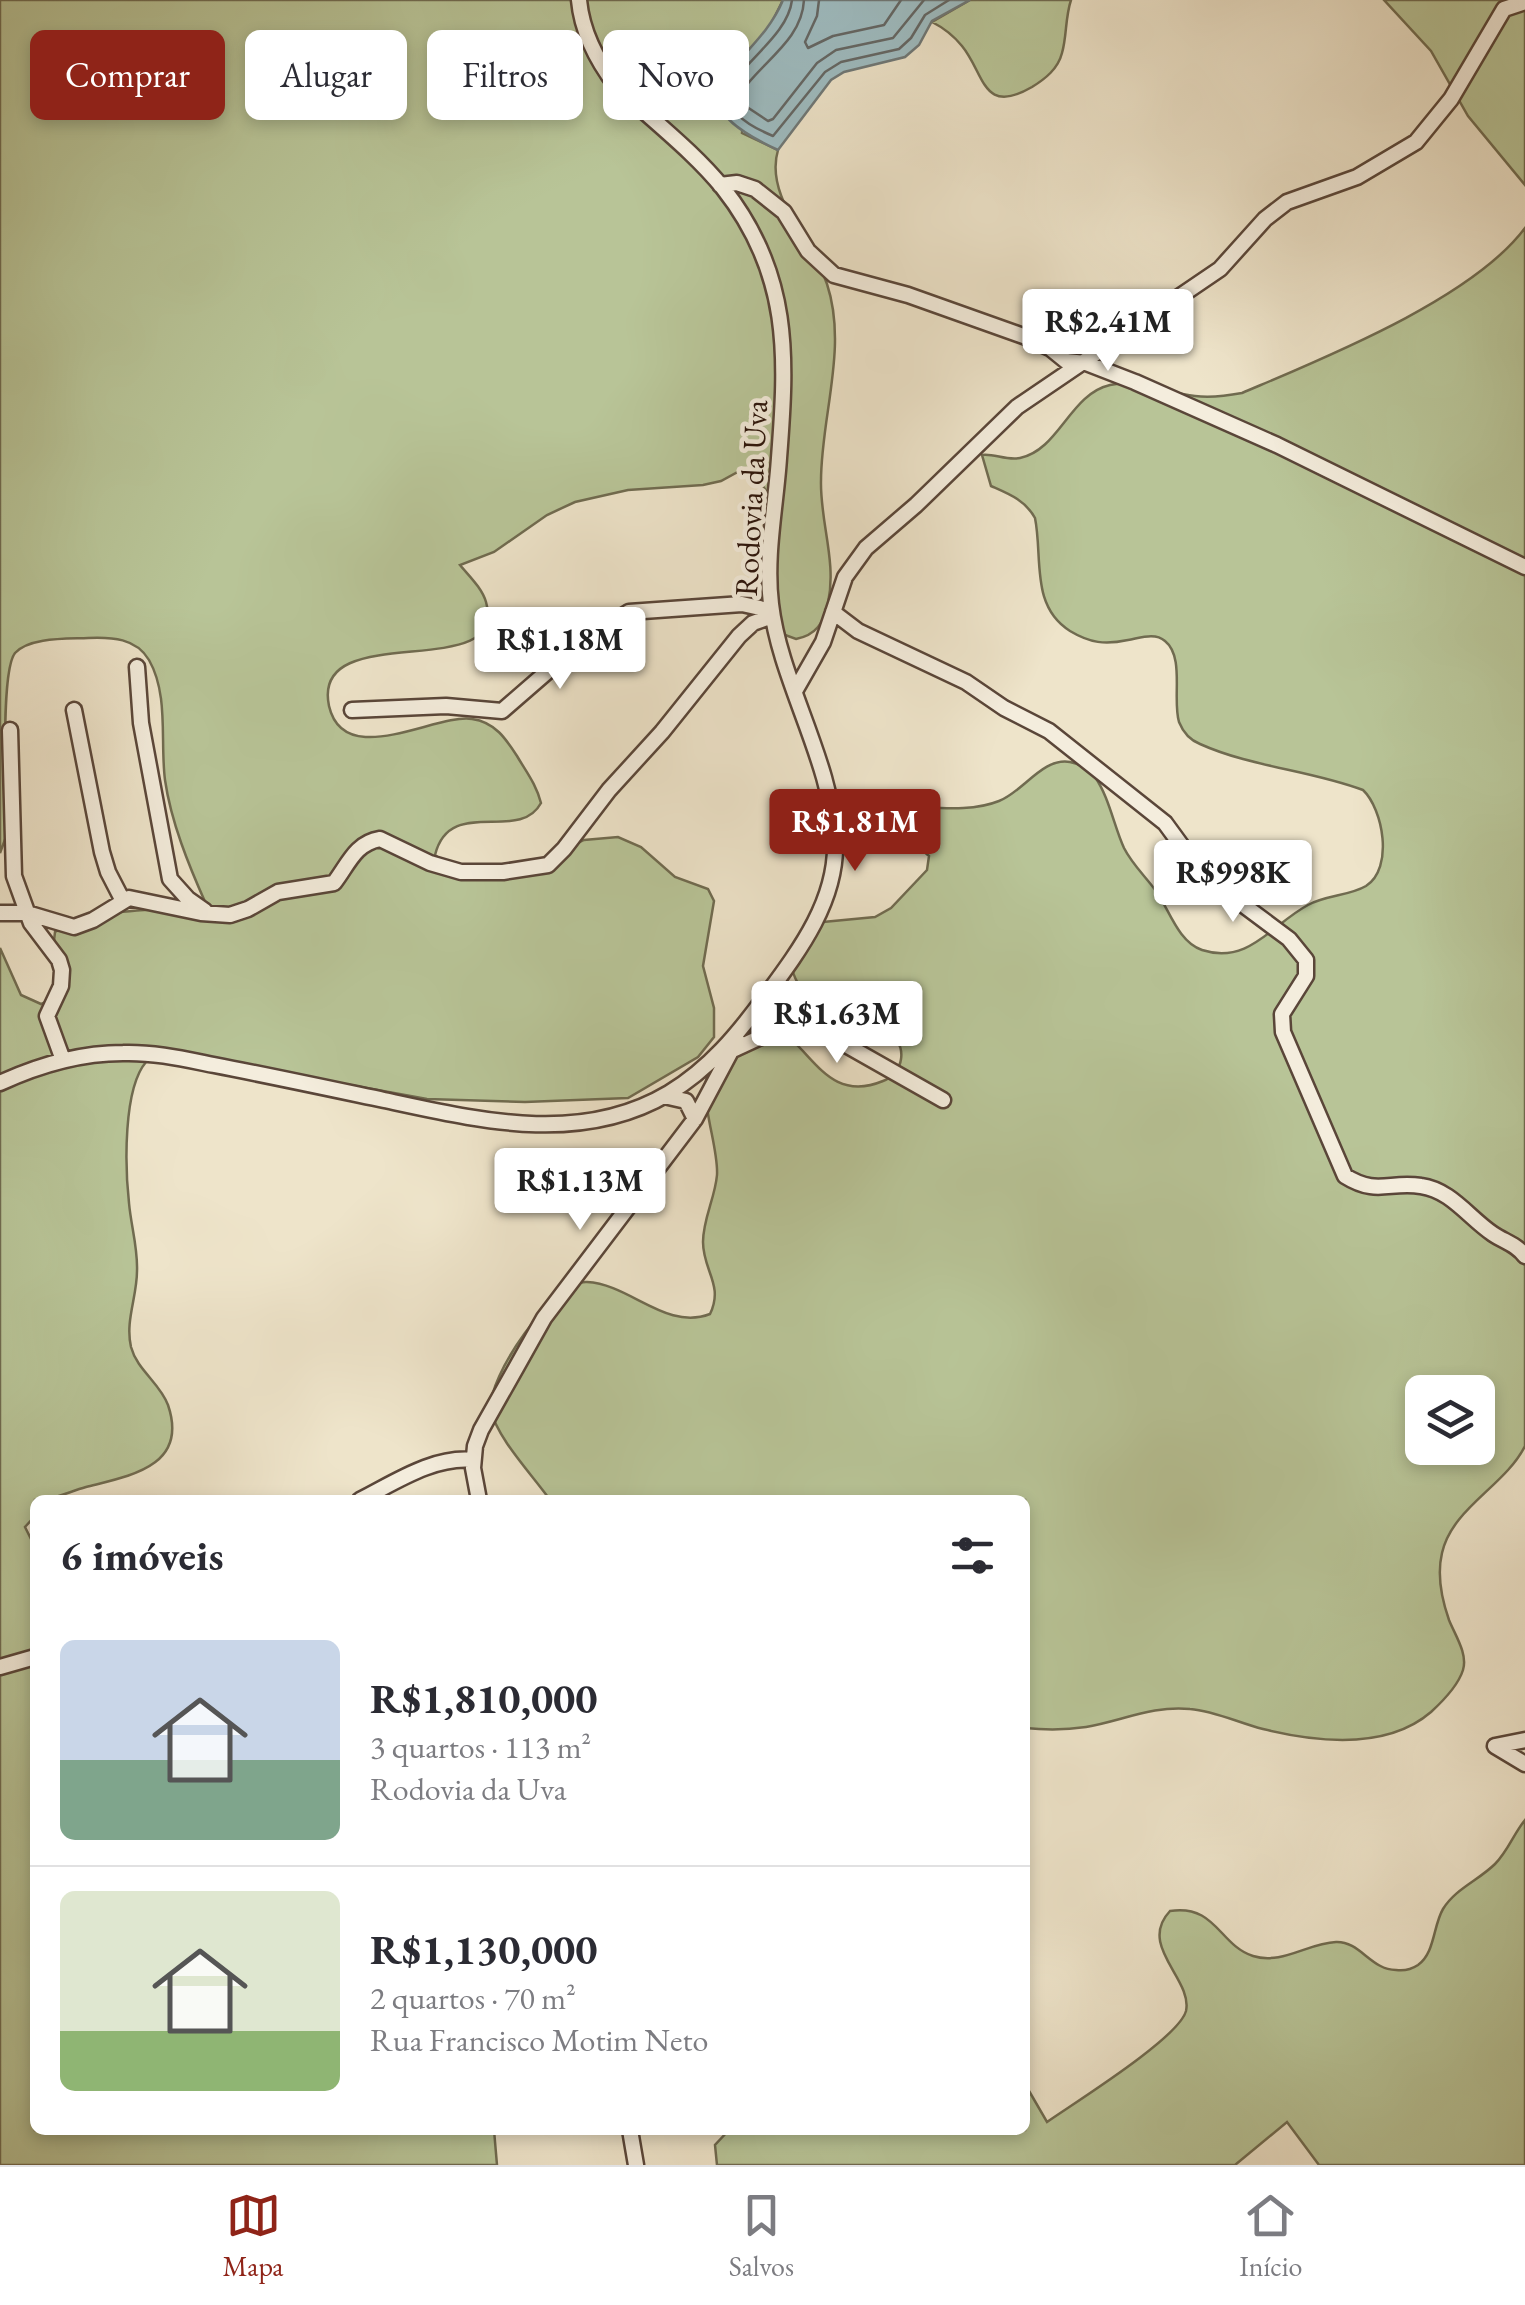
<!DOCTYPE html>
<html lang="pt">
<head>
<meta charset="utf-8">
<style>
  :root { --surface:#fff; --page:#f2f2f3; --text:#2b2b33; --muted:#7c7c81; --line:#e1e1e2; --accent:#8f2418 }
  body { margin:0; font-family:"EB Garamond",serif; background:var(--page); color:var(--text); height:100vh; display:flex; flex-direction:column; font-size:38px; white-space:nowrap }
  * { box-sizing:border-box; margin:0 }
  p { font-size:32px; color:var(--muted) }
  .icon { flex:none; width:55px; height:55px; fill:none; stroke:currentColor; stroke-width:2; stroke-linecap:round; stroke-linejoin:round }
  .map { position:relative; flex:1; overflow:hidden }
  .side { position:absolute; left:30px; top:1495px; width:1000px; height:640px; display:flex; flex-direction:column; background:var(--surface); border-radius:15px; box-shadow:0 5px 15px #0003 }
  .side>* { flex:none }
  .banner { position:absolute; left:30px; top:30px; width:1000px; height:90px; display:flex; gap:20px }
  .buttons { position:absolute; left:1405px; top:1375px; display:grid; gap:20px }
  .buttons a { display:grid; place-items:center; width:90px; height:90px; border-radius:15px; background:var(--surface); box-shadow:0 5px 15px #0003; font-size:50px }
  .price { position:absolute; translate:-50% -85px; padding:0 22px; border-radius:10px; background:#fff; color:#222; font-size:32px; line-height:65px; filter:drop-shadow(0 2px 5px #0008) }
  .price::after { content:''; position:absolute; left:50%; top:60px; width:30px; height:22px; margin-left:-15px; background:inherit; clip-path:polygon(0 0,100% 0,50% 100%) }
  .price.on { background:var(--accent); color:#fff }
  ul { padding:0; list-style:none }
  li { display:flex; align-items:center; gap:30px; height:250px; padding:0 30px }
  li+li { border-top:2px solid var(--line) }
  li span { display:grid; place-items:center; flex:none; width:280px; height:200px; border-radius:15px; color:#555 }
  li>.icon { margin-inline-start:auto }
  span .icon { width:120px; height:120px; fill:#fffc; stroke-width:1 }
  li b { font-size:42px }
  h2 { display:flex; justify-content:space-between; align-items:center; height:120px; padding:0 30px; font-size:42px }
  .chip { padding:0 35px; border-radius:15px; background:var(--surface); box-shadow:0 5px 15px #0003; font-size:35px; line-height:90px }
  .chip.on { background:var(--accent); color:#fff }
  .menu { display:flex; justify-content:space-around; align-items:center; height:140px; border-top:2px solid var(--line); background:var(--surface); font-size:28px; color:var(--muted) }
  .menu a { display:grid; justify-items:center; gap:5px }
  .menu .on { color:var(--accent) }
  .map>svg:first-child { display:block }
  .green { fill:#b8c497; stroke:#706b50; stroke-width:2.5; fill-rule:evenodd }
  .water { fill:#9ebcc1; stroke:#6f7877; stroke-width:2.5 }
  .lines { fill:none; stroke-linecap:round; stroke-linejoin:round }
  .shore { stroke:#646765; stroke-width:2.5 }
  .minor-casing { stroke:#5a4639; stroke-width:19 }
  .minor { stroke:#f4eddd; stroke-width:14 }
  .labels { text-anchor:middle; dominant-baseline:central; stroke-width:9; stroke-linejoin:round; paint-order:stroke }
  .street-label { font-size:32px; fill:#291209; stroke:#f4eddd }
</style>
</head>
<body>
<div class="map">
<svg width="1525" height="2165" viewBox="0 0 1525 2165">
  <rect width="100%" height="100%" fill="#eee4ca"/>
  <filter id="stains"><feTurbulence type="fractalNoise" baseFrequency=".002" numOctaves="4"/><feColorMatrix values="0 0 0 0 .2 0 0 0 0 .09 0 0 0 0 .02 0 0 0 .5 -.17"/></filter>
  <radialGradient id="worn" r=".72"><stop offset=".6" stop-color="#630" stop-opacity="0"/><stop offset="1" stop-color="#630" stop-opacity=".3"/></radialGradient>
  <path class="green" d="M0,0H783L769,28L750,49L742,133L778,150C764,197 813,242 827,284C848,348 821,416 821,481C820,522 837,562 828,603C824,623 816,635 796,639L777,632L769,496L760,481L745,468L721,481L703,485L628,490L575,502L547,515L494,552L460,565C469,576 482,588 486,602C511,686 310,616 329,706C344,771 436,713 472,719C495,722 506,739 517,756C527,773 536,784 541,803C519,844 450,795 435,855L456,872L523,870L584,840L618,837L641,847L675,877L708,889L714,901L703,966L714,1008V1037L698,1057L628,1098L525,1102L427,1099L279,1072L161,1057L146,1062C123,1089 125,1167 129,1203C131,1226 138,1248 137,1271C137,1297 125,1321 131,1347C137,1370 160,1383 168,1405C189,1467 129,1476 86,1487C68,1492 54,1500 35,1500V1516L25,1527L35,1547V2130H494L497,2165H0V948L21,995L41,1004L51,999C60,977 51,955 55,932C100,904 156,914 206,904C189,866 171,822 165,780C160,742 169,695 149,660C136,638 112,637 88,638C67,639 30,637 15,653C0,672 6,801 7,834L0,853Z
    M970,0H1071C1065,18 1067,36 1062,53C1058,69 1045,79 1032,87C982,116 985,74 962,46C953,35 944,28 932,22Z
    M1384,0H1525V185L1468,116L1431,51Z
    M1525,228V1446C1505,1486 1452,1508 1442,1553C1437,1574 1442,1600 1449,1620C1455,1635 1468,1654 1463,1670C1458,1686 1443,1701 1431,1712C1387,1750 1316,1742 1263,1729C1239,1723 1215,1711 1190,1709C1154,1705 1121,1721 1086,1727C1066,1730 1045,1730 1025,1728V1500H550C534,1477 496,1437 491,1410C486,1378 554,1280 587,1282C630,1284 666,1331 710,1314C724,1285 703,1271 703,1242C703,1219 715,1198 717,1175C719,1144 694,1089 712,1064C718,1056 727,1049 734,1043C745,1033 759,1023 775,1029C811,1044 825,1105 883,1081C892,1078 900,1068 901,1059C907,1021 836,1014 813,999C799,990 794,978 790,962L808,928L823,922L875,917L891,908L927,870L929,856L921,849L850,840L844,835L841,826L848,814C896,796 954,819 999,801C1023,792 1043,757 1070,762C1080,764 1090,769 1095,777C1109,797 1114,826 1124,848C1132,864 1145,876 1156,891C1169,909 1178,942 1202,950C1249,965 1272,924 1308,905C1326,895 1349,896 1366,886C1394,868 1383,809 1363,790C1310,770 1251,767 1200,744C1190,740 1183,732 1179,722C1172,699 1185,657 1165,641C1155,632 1140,638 1128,640C1105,645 1090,643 1070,631C1030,606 1043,557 1035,518C1025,500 1009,494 991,486L982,455C993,453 1007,461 1020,458C1059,450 1070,394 1110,385C1139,378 1167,393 1195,396C1212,398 1226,396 1242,393C1324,358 1472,299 1525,228ZM1422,1392H1478V1448H1422Z
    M1525,1820V2165H1319L1287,2122L1235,2165H717L715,2145L729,2130H1025V2084L1047,2122C1074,2103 1179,2038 1186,2011C1193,1979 1137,1946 1170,1911C1216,1904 1219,1945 1253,1956C1282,1965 1308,1943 1336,1942C1360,1941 1371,1970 1396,1970C1403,1971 1412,1969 1418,1965C1435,1953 1433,1926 1443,1909C1455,1889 1479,1880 1495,1864C1508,1851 1514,1833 1525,1820Z"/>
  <path class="water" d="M783,0H970L932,21L919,45L905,57L844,72L831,80L778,150C655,93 754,71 783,0Z"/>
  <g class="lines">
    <path class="shore" d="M792,0C785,58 668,92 773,136L825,72L841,62L899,49L911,38L925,15L949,0
      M804,0C802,40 763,61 742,91L744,105L768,121L773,119L817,63L836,50L893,38L924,0
      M819,0L817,16L805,42L808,48L833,36L884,25L901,0"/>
    <defs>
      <path id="minor" d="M720,185L737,183L755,189L784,212L808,251L834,275L908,295L1026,337L1050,348L1066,361L1086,363L1135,382L1277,445L1525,567
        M833,612L858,631L966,682L1004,708L1049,731L1165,823L1203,875L1289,939L1306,960V976L1282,1014L1283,1032L1345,1176C1377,1196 1389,1181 1421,1186C1451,1190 1469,1218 1493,1234C1505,1242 1516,1244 1525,1256
        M137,667L141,723L170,879L188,899L205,911
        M795,691L823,642L845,577L866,548L916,505L1017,407L1220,269L1265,219L1287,202L1357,177L1416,142L1451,99L1504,9L1525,2
        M74,710L102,852L108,872L123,901
        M352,710L446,706L502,711L578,645L629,612L742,604L760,608L772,616
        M10,730L14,876L31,923L59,960L62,970L61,986L47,1016L63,1060
        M0,913H27L74,927L93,920L129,898L201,913L230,915L248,909L278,892L334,883C348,865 355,843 380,839L430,863L461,872H503L548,865L564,849L609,790L662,732L739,636L753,623L772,616
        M733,1050L800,1019L943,1100
        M0,1083C39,1065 80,1053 123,1053C154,1052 184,1059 214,1065C271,1076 327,1088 384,1100C478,1120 580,1146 669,1093C709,1069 738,1034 765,997C799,951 837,901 835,842C833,763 780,682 771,604C765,556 776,505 779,458C787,356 791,274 723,188C693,151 652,120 617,87C597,61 582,33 579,0
        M664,1096L686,1101L695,1119
        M360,1500C394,1483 433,1456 473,1460
        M479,1500L473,1468L475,1446L481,1430L516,1368L544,1318L695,1119L737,1040
        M0,1667L35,1657
        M1495,1746L1525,1764
        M1495,1746L1525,1740
        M630,2130L636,2165"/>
    </defs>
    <use href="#minor" class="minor-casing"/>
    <use href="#minor" class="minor"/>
  </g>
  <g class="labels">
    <g class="street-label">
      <text transform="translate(751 498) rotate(-87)">Rodovia da Uva</text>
    </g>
  </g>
  <rect width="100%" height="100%" filter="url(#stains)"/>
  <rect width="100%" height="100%" fill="url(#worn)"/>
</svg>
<div class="buttons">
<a><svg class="icon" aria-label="layers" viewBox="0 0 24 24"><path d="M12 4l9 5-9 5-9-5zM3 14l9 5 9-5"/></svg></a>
</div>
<b class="price" style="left:1108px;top:374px">R$2.41M</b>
<b class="price" style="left:560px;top:692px">R$1.18M</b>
<b class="price on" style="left:855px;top:874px">R$1.81M</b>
<b class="price" style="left:1233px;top:925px">R$998K</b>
<b class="price" style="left:837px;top:1066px">R$1.63M</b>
<b class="price" style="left:580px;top:1233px">R$1.13M</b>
<div class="banner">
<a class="chip on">Comprar</a>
<a class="chip">Alugar</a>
<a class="chip">Filtros</a>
<a class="chip">Novo</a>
</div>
<section class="side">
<h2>6 imóveis<svg class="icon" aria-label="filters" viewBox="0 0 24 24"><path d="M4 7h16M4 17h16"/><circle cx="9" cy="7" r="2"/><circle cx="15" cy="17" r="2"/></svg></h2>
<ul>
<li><span style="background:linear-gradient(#c9d6e8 60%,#7fa58c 0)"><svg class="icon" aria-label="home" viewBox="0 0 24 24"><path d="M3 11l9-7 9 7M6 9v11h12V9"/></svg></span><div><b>R$1,810,000</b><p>3 quartos · 113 m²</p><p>Rodovia da Uva</p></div></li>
<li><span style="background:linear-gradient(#dfe7d0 70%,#8fb573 0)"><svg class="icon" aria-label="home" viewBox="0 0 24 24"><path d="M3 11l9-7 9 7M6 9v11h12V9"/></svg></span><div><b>R$1,130,000</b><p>2 quartos · 70 m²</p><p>Rua Francisco Motim Neto</p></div></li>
</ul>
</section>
</div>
<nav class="menu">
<a class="on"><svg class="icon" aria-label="map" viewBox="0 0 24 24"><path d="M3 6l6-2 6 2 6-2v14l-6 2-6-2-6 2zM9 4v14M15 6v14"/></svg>Mapa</a>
<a><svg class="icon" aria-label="saved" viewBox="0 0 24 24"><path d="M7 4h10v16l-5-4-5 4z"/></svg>Salvos</a>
<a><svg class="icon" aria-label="home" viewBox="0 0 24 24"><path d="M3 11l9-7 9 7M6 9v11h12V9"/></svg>Início</a>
</nav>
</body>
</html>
